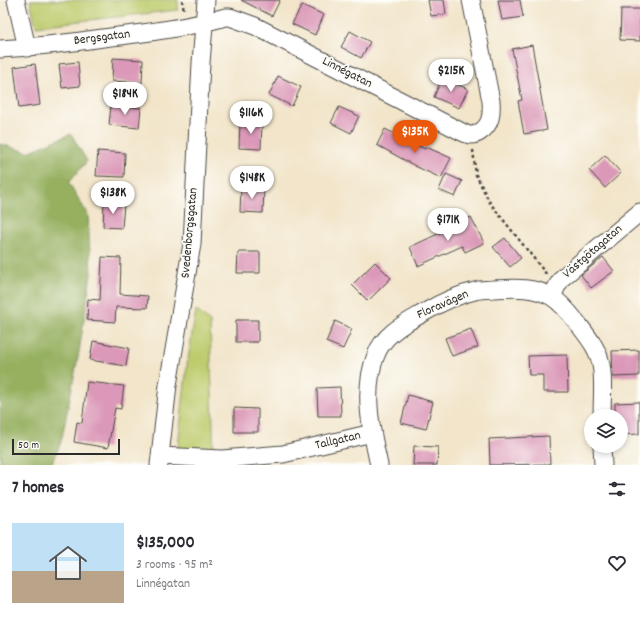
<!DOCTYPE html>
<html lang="en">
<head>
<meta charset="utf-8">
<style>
  :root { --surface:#fff; --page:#f2f2f3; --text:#2b2b33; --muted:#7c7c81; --line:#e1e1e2; --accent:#ea580c }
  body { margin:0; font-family:Dekko,sans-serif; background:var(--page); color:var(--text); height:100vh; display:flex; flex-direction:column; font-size:15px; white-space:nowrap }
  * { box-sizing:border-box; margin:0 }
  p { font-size:13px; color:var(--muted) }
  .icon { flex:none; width:22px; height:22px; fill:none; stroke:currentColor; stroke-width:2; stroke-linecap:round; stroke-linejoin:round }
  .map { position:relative; height:465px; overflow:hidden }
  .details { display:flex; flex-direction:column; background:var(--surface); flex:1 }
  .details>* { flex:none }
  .fabs { position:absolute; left:584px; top:409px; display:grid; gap:8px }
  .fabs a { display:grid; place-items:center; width:44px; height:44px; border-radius:50%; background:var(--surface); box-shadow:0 2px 6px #0003; font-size:20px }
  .scale { position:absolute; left:12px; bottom:10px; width:108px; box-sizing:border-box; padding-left:4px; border:2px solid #2b2b2b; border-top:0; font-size:11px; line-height:14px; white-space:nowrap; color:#2b2b2b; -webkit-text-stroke:3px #fdfcf7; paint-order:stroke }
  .price { position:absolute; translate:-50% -34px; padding:0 9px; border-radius:14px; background:#fff; color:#222; font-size:13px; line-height:26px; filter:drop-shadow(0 1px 2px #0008) }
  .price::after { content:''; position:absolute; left:50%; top:24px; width:12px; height:9px; margin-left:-6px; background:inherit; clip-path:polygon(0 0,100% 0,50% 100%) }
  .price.on { background:var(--accent); color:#fff }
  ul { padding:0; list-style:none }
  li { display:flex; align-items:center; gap:12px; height:100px; padding:0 12px }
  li+li { border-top:1px solid var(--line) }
  li span { display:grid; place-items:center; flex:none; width:112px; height:80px; border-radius:0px; color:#555 }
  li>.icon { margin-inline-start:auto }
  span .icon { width:48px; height:48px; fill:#fffc; stroke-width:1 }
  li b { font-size:17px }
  h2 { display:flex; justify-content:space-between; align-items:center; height:48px; padding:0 12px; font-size:17px }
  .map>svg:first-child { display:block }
  .green { fill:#becc6e; stroke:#747c4c }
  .forest { fill:#96b061; stroke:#606e46 }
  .building { fill:#db98b8 }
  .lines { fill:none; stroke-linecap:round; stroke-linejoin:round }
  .street-casing { stroke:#494743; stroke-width:19 }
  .path { stroke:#494743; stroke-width:2.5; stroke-dasharray:3 3; stroke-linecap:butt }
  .street { stroke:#fff; stroke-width:17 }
  .labels { text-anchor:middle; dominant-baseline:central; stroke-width:3.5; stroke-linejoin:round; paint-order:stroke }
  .street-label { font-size:13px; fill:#2b2b2b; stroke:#fdfcf7 }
</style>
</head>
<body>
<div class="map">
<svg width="640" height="465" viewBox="0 0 640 465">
  <rect width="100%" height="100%" fill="#fdfcf7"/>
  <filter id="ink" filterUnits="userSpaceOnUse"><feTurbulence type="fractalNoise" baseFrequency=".025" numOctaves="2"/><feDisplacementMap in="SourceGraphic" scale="8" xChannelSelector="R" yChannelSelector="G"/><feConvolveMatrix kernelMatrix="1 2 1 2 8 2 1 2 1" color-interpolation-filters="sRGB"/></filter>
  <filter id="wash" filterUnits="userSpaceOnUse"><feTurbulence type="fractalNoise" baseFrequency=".012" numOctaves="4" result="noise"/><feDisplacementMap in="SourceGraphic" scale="16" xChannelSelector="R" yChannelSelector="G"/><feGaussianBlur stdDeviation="0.9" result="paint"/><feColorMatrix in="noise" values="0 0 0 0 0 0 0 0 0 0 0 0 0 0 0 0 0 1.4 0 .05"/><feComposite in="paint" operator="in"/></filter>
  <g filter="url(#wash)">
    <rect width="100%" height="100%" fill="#f2e5ca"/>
    <path class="green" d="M30,0H178V10L36,26Z
      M196,310L210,322L214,465H176L187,365Z"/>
    <path class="forest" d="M71,134L87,161L69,183L88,215L91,274L79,352L61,442L51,465H0V144L28,152Z"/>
    <g id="blocks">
      <path class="building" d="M241,0H280L272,16Z
        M428,0H444L446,14L431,16Z
        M498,0H520L523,17L502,20Z
        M302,5L324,15L315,35L292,24Z
        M621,9H640V41L620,40Z
        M350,31L370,42L361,58L341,47Z
        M532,45L547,130L524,134L518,101L522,100L512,49Z
        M113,58L143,60L142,83L112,81Z
        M78,62L80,86L62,88L59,64Z
        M35,64L40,105L19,108L14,67Z
        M278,76L301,87L292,106L269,95Z
        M442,78L468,89L459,108L434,97Z
        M111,105L141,108L139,128L109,125Z
        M339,107L359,116L351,133L331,123Z
        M240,121H262L261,149L239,148Z
        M385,129L425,149L426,147L451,158L441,178L417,167L377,145Z
        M98,151L125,153L124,177L96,176Z
        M605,155L621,173L605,188L589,170Z
        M446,174L462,181L455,197L439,190Z
        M241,187L264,188L263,213L240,212Z
        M104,203L124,204L122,228L103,227Z
        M471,217L484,243L465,252L462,246L418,266L410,247L453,227L452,226Z
        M505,238L521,258L510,267L493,247Z
        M238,252H260V273H237Z
        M102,257L121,258L120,294L148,296L147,308L116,307L115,322L87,320L88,299L100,300Z
        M603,257L614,271L591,288L581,275Z
        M375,262L391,278L368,301L352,285Z
        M236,320H258V342H236Z
        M335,321L352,329L343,349L326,342Z
        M471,329L478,347L452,356L445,338Z
        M93,341L129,348L126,366L90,360Z
        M639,350V376L613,377L612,351Z
        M567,355L568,392H543V375H529L528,356Z
        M87,382L124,386L121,409L115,408L108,448L74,442L77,422L82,423Z
        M340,387L341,416H318L317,388Z
        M408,395L433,402L426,429L401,423Z
        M639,402V434L621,435V416H615V403Z
        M234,408L258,409V432H234Z
        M549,436L550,464L490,465L489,439Z
        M414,446L438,447L437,465H413Z"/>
    </g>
  </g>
  <g filter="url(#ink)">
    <use href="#blocks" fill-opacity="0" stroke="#494743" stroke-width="1"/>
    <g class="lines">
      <defs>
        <path id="street" d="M16,0L27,48
          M0,49C35,47 69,43 103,38C145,33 186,28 226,17H230L255,26L462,132C464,133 468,135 471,135C474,135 477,134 480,132C491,125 492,114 491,101L471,0
          M552,297L557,286L562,278L640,212
          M602,446L603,465
          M160,456L222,459L283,454L372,433
          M159,465L168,385L192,244L201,63L206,0
          M379,465C371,430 362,390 376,355C384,333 406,323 425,312C440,303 457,295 475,291C481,289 487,290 493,289C513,288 534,286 552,297C563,304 571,315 579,325C588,337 599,350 601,365C604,378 602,401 602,416"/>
      </defs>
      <use href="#street" class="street-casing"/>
      <path class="path" d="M182,0L184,11
        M473,150L476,175L490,203L547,275"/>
      <use href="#street" class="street"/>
    </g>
  </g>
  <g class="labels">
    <g class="street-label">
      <text transform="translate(102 38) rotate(-7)">Bergsgatan</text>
      <text transform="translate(347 73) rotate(27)">Linnégatan</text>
      <text transform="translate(190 233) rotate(-85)">Svedenborgsgatan</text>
      <text transform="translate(593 252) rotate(-41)">Västgötagatan</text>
      <text transform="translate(443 305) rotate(-24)">Floravägen</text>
      <text transform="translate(338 441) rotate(-13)">Tallgatan</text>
    </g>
  </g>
</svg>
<div class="fabs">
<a><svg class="icon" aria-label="layers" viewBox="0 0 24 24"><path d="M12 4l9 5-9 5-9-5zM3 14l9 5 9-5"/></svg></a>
</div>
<div class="scale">50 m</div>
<b class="price" style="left:451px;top:93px">$215K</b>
<b class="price" style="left:125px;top:116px">$184K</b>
<b class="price" style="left:251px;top:135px">$116K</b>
<b class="price on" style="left:415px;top:154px">$135K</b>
<b class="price" style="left:252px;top:200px">$148K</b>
<b class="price" style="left:113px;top:215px">$138K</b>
<b class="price" style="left:448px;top:242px">$171K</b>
</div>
<section class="details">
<h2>7 homes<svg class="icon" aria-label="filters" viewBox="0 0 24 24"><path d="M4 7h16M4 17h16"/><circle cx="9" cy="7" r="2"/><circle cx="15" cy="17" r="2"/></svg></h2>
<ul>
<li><span style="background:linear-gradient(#bfe0f5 60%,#b9a48a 0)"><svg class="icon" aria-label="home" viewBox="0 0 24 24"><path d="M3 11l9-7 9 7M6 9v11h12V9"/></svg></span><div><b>$135,000</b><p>3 rooms · 95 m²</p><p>Linnégatan</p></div><svg class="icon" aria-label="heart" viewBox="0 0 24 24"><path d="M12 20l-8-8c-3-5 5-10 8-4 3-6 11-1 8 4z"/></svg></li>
</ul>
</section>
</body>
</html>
